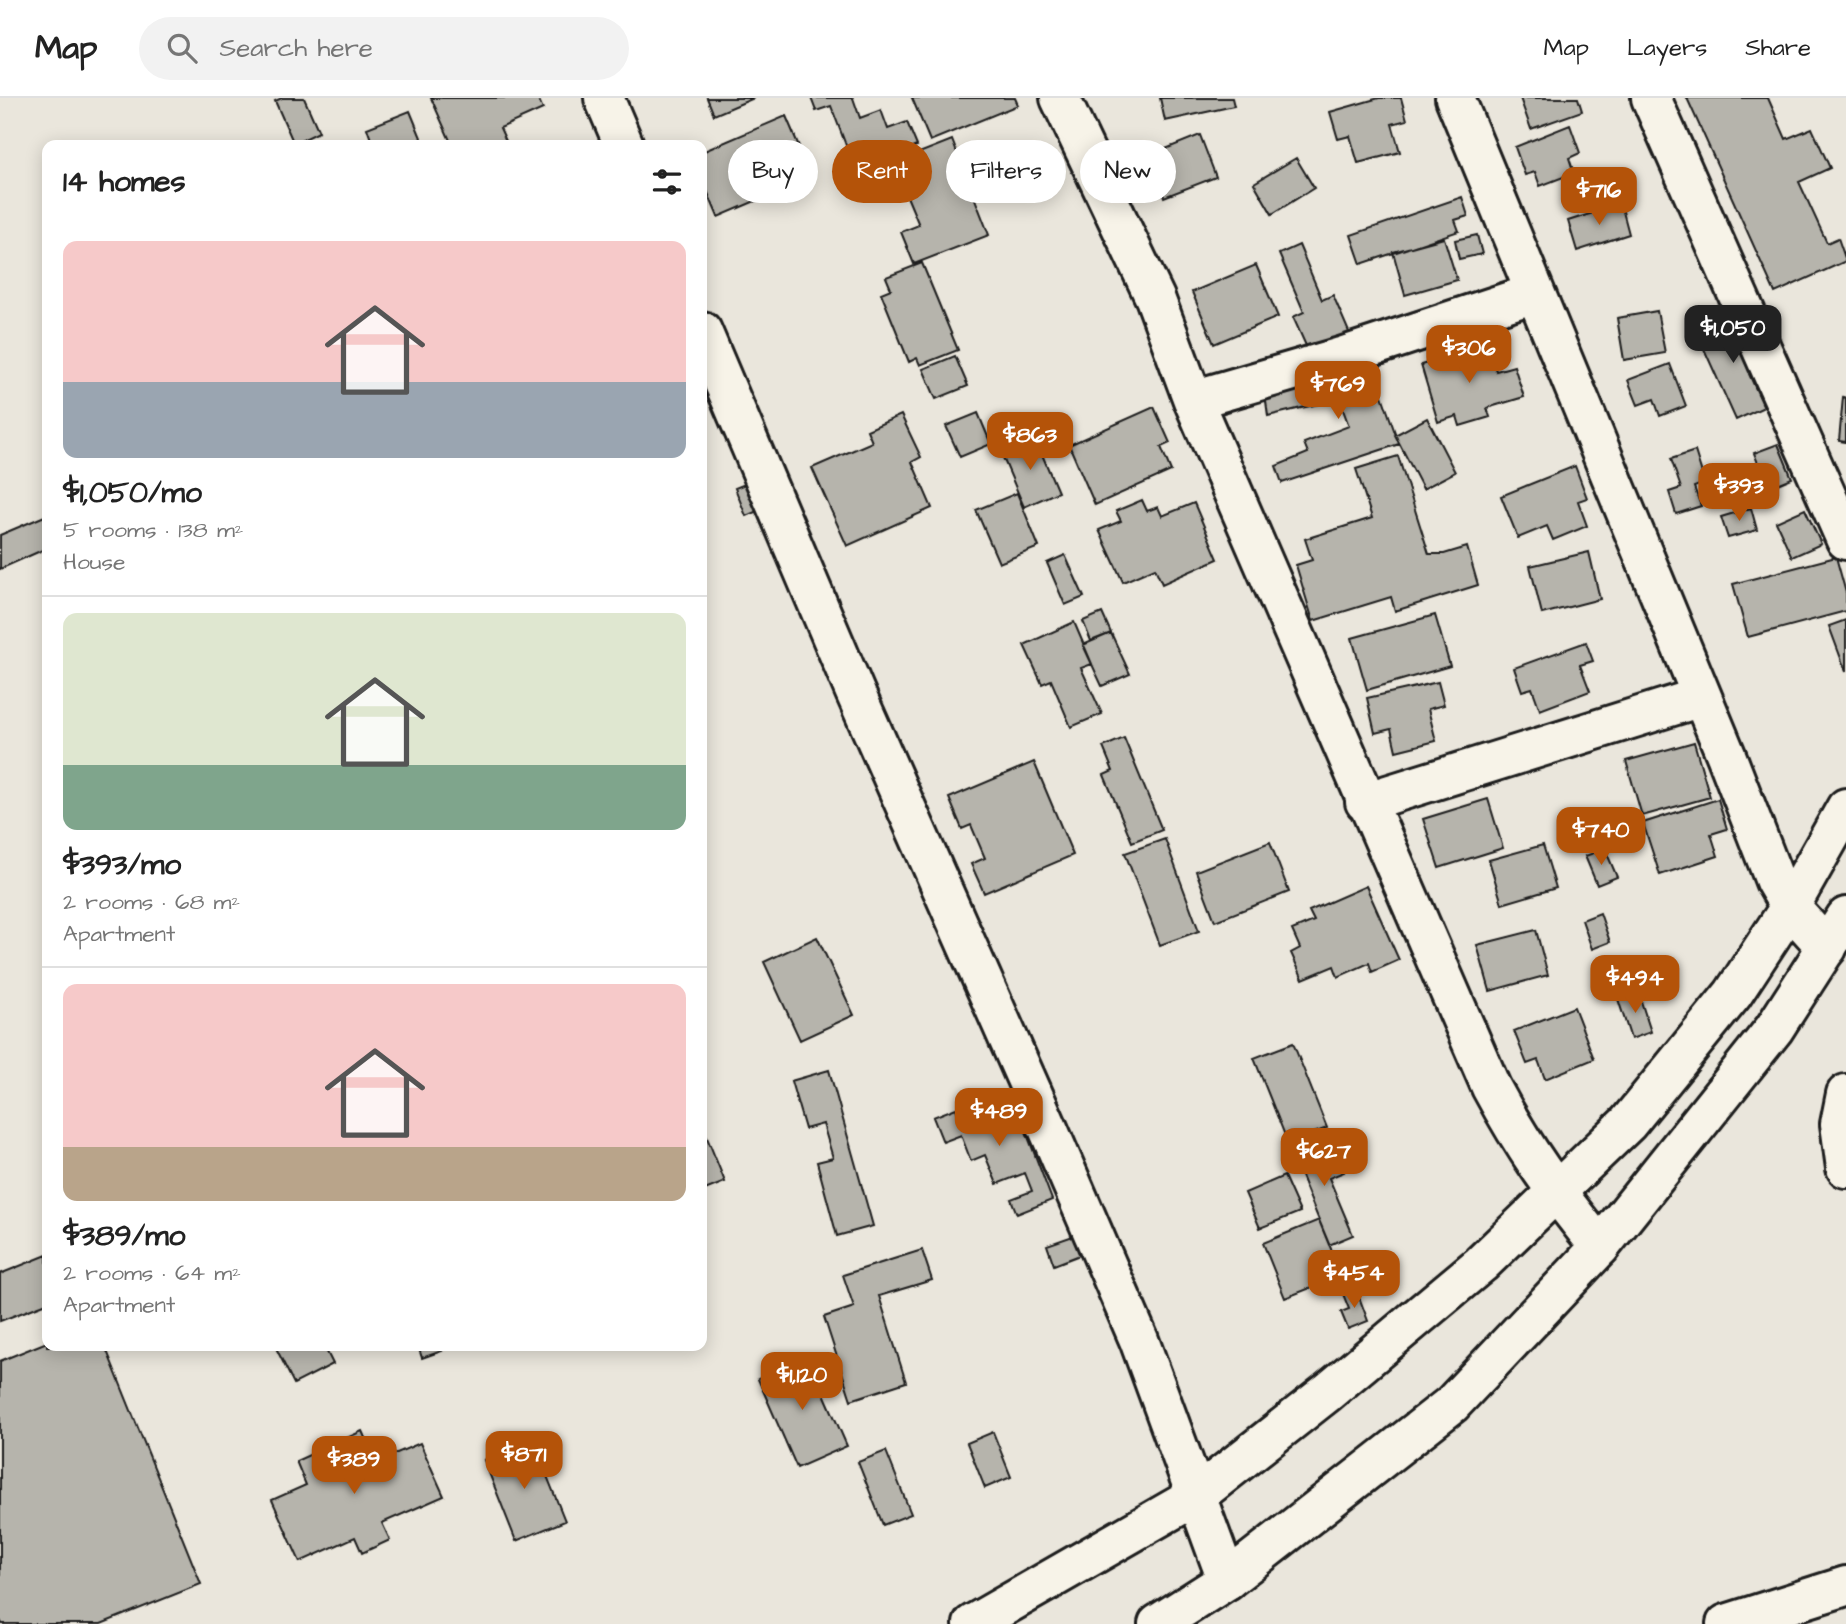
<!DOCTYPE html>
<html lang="en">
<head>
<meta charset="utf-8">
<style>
  :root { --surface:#fff; --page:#f2f2f2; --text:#222; --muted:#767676; --line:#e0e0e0; --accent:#b45309 }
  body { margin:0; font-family:"Architects Daughter",sans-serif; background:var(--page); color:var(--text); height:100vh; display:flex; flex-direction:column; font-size:26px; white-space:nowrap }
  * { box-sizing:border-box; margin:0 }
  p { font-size:23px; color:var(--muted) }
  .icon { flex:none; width:38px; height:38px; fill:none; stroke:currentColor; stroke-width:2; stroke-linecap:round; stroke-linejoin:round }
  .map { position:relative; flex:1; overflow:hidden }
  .details { position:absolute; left:42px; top:42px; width:665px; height:1211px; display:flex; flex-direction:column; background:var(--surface); border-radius:14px; box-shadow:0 4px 18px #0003 }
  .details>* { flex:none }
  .hud { position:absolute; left:728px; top:42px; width:665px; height:63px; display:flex; gap:14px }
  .price { position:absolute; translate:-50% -60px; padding:0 16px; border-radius:14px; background:var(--accent); color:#fff; font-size:23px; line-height:46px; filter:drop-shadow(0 2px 4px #0008) }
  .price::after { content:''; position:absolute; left:50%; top:42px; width:21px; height:16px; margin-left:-10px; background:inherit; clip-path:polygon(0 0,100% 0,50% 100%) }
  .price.current { background:#222; color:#fff }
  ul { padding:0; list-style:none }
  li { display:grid; align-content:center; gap:14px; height:371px; padding:0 21px }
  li+li { border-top:2px solid var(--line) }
  li span { display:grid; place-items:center; height:217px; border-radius:14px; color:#555 }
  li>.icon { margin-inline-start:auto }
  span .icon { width:126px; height:126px; fill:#fffc; stroke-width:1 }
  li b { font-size:30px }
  h2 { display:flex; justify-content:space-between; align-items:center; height:84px; padding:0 21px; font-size:30px }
  .tag { padding:0 24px; border-radius:32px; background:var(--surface); box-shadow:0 4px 18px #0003; font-size:24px; line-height:63px }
  .tag.current { background:var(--accent); color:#fff }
  header { display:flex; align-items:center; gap:42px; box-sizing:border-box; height:98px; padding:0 35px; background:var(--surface); border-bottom:2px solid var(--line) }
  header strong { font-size:33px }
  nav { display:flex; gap:38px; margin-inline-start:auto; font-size:24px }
  .search { width:490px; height:63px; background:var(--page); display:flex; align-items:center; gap:18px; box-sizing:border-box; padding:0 24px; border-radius:38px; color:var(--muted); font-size:26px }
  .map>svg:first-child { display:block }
  .building { fill:#b6b4ac; stroke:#1c1c1c; stroke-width:2 }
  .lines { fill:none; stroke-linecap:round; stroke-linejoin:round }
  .street-casing { stroke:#1c1c1c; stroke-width:44 }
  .highway-casing { stroke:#1c1c1c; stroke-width:44 }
  .street { stroke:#f7f3e8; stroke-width:38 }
  .highway { stroke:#f7f3e8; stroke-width:38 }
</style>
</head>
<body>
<header>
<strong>Map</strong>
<div class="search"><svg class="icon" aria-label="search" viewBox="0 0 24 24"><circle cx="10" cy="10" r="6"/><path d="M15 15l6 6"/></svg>Search here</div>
<nav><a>Map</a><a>Layers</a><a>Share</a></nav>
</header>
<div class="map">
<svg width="1846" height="1526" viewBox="0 0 1846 1526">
  <rect width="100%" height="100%" fill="#eae6dc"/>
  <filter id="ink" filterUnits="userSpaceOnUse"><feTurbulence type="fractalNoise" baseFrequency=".0143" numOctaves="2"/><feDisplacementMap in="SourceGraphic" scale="14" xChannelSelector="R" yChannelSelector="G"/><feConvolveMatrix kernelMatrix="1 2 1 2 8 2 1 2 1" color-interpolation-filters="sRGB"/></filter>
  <g filter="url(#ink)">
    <path class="building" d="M282,0H304L319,34L294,46L275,3Z
      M431,0H538L543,11L500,30L506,43L496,47H452Z
      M707,0H754L714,17Z
      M811,0H853L860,20L881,12L888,31L907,24L917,48L855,71L831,8L816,13Z
      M912,0H1015L1018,7L930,43Z
      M1160,0H1232L1234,8L1165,23Z
      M1379,0H1401L1407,22L1392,26L1400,54L1358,65L1350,38L1338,41L1330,14Z
      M1520,0H1578L1582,13L1531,31Z
      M1687,0H1768L1786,41L1812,30L1830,70L1799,84L1827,145L1838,140L1846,163L1775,195Z
      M410,13L424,47H373L367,30Z
      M786,18L807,67L790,75L795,86L718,119L702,81V54Z
      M1570,27L1580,55L1569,60L1574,75L1540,88L1535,74L1525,77L1515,49Z
      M1200,37L1216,79L1164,99L1148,58Z
      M952,42L989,137L914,166L901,134L919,127L901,84L889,89L881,70Z
      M1296,60L1314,90L1272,116L1254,85Z
      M1462,99L1468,118L1455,122L1459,133L1361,166L1351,137Z
      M1621,106L1629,136L1577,153L1568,123Z
      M1477,137L1482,156L1459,161L1455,142Z
      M1444,140L1457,182L1405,197L1393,154Z
      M1299,147L1322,202L1333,197L1352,241L1311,259L1293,219L1304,214L1279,156Z
      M922,165L958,252L920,267L917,260L909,264L881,195L891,191L886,179Z
      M1256,167L1278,219L1214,246L1192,194Z
      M1657,213L1665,255L1624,262L1617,220Z
      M1729,218L1768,268L1749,276L1764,309L1736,322L1696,233Z
      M1487,246L1496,273L1514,268L1524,299L1487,310L1490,319L1460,328L1457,318L1438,324L1421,267Z
      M955,258L968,288L936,301L923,271Z
      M1670,266L1686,308L1660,318L1654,301L1638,307L1628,282Z
      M1372,269L1399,346L1282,385L1276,368L1308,355L1304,345L1349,328L1339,301L1268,318L1265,296Z
      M1843,299L1846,300V344L1839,343Z
      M1154,309L1170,345L1161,349L1171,373L1095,407L1069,347Z
      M978,315L991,346L960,359L946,328Z
      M901,317L921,359L912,364L932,410L847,448L812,370L872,344L867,332Z
      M1427,320L1455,374L1423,391L1395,337Z
      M1018,325L1027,345L1010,353L1001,332Z
      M1035,340L1058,394L1024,409L1001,355Z
      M1778,346L1792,380L1768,390L1754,355Z
      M1695,353L1705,385L1694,389L1701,408L1676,416L1669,394L1681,390L1671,361Z
      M1398,358L1429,456H1444L1467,449L1478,487L1395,513L1391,499L1313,523L1296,467L1312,462L1305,441L1372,420L1356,371Z
      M1575,368L1587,400L1578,403L1587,428L1553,442L1547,428L1518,440L1501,398Z
      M755,382L767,409L746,418L735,390Z
      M1017,395L1039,449L999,465L976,412Z
      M1142,402L1147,413L1158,409L1162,418L1194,405L1218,461L1162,486L1155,470L1123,484L1099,432L1121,423L1116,413Z
      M1751,410L1757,432L1728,440L1721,419Z
      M1805,411L1821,446L1792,459L1776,424Z
      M47,417V450L0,471V437Z
      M1589,454L1600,501L1542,516L1530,468Z
      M1065,457L1084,499L1065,507L1047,465Z
      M1836,459L1846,495V513L1748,539L1733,486Z
      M1102,515L1111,535L1091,543L1083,523Z
      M1435,517L1450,568L1367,592L1352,540Z
      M1846,522V574L1829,528Z
      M1074,524L1092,566L1081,570L1102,616L1071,629L1051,582L1042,586L1024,547Z
      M1111,535L1130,576L1102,588L1083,547Z
      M1586,544L1593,563L1580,567L1590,593L1540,612L1532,590L1522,593L1514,570Z
      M1438,584L1444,607L1428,611L1436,643L1396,653L1391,631L1375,635L1367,600Z
      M1124,640L1162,732L1132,744L1104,677L1113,673L1103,649Z
      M1694,644L1710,699L1642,718L1626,663Z
      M1034,664L1073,757L984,795L971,766L985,760L971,727L962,731L949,700Z
      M1488,701L1503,750L1439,770L1423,721Z
      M1718,701L1727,731L1711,736L1718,758L1660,777L1643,725Z
      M1165,741L1199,833L1160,847L1125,755Z
      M1270,744L1289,794L1215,823L1196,773Z
      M1543,747L1556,790L1502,806L1489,762Z
      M1605,751L1617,779L1597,787L1585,758Z
      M1366,788L1399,862L1372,874L1369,865L1338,879L1334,868L1303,881L1291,855L1300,850L1292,832L1314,823L1309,813Z
      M1600,815L1610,844L1592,851L1582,822Z
      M1536,832L1548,877L1490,893L1477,847Z
      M817,839L854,917L800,942L764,864Z
      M1624,873L1629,889L1615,893L1611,877Z
      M1638,894L1651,934L1631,941L1618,901Z
      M1574,909L1594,961L1545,981L1538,962L1527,966L1514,933Z
      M1293,945L1327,1030L1288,1045L1254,960Z
      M829,972L873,1128L837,1138L817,1064L833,1060L823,1026L805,1031L791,983Z
      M1014,1002L1052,1102L1017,1116L1011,1101L1032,1093L1025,1075L997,1086L985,1057L971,1063L961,1037L943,1044L933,1019L956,1010L961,1022Z
      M702,1027L725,1084L705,1092L702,1085Z
      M1330,1040L1344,1074L1329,1080L1353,1137L1329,1147L1292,1056Z
      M1284,1078L1300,1114L1260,1130L1245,1095Z
      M1319,1122L1346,1187L1327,1195L1323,1185L1285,1200L1263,1145Z
      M1073,1138L1080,1157L1054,1167L1047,1147Z
      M922,1152L932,1182L879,1198L906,1284L851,1302L824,1219L854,1209L843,1177Z
      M47,1157V1205L0,1223V1176Z
      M1356,1191L1368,1223L1348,1231L1341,1214L1349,1211L1343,1196Z
      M47,1244V1248H105L201,1486L101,1526H2L0,1522V1263Z
      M281,1248H324L333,1266L294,1286L276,1250Z
      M418,1248H440L442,1253L422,1260Z
      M808,1259L847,1348L797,1370L758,1281Z
      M362,1333L376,1364L420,1345L444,1398L382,1425L390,1442L362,1455L355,1439L300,1464L272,1402L306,1387L296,1363Z
      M993,1334L1011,1379L985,1390L967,1345Z
      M533,1343L565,1423L516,1443L484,1362Z
      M886,1353L911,1416L883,1427L858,1364Z"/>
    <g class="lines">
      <defs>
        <path id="street" d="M604,0L624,47
          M1060,0L1155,200L1193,302L1491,989C1523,1049 1557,1097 1600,1149
          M1455,0L1726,657L1775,783L1790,809L1827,850
          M1651,0L1846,442
          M702,233L855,594L1047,1028L1139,1242L1227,1482
          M1193,302L1341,259L1535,195
          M1365,704L1701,599
          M973,1526L1196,1398L1328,1294L1481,1166L1628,1025L1733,896L1790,809L1846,710"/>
        <path id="highway" d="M1846,996L1840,1026L1846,1070
          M1158,1526L1227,1482L1452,1306L1600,1149L1774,931L1846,819
          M1726,1526L1846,1488"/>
      </defs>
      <use href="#street" class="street-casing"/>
      <use href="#highway" class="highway-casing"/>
      <use href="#street" class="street"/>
      <use href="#highway" class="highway"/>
    </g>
  </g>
</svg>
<b class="price" style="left:1599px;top:129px">$716</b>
<b class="price current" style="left:1733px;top:267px">$1,050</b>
<b class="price" style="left:1469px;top:287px">$306</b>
<b class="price" style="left:1338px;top:323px">$769</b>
<b class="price" style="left:1030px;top:374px">$863</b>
<b class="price" style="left:1739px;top:425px">$393</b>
<b class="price" style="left:1601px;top:769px">$740</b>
<b class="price" style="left:1635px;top:917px">$494</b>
<b class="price" style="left:999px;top:1050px">$489</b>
<b class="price" style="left:1324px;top:1090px">$627</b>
<b class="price" style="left:1354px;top:1212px">$454</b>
<b class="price" style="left:802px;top:1314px">$1,120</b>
<b class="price" style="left:524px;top:1393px">$871</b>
<b class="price" style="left:354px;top:1398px">$389</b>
<div class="hud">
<a class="tag">Buy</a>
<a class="tag current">Rent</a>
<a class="tag">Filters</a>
<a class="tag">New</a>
</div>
<section class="details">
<h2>14 homes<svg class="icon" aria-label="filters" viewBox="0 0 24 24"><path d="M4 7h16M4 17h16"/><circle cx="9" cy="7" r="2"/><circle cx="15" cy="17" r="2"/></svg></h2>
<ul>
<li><span style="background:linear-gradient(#f6c9c9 65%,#9aa5b1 0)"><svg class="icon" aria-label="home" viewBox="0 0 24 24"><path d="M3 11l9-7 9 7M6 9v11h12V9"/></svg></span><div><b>$1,050/mo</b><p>5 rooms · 138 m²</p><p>House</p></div></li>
<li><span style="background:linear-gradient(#dfe7d0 70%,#7fa58c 0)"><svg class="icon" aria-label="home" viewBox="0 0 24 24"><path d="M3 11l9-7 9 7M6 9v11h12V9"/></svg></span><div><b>$393/mo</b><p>2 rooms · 68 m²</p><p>Apartment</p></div></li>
<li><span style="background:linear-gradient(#f6c9c9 75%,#b9a48a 0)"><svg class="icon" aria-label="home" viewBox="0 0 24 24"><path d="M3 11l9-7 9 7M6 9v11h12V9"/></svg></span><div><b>$389/mo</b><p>2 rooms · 64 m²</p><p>Apartment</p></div></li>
</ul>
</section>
</div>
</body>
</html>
